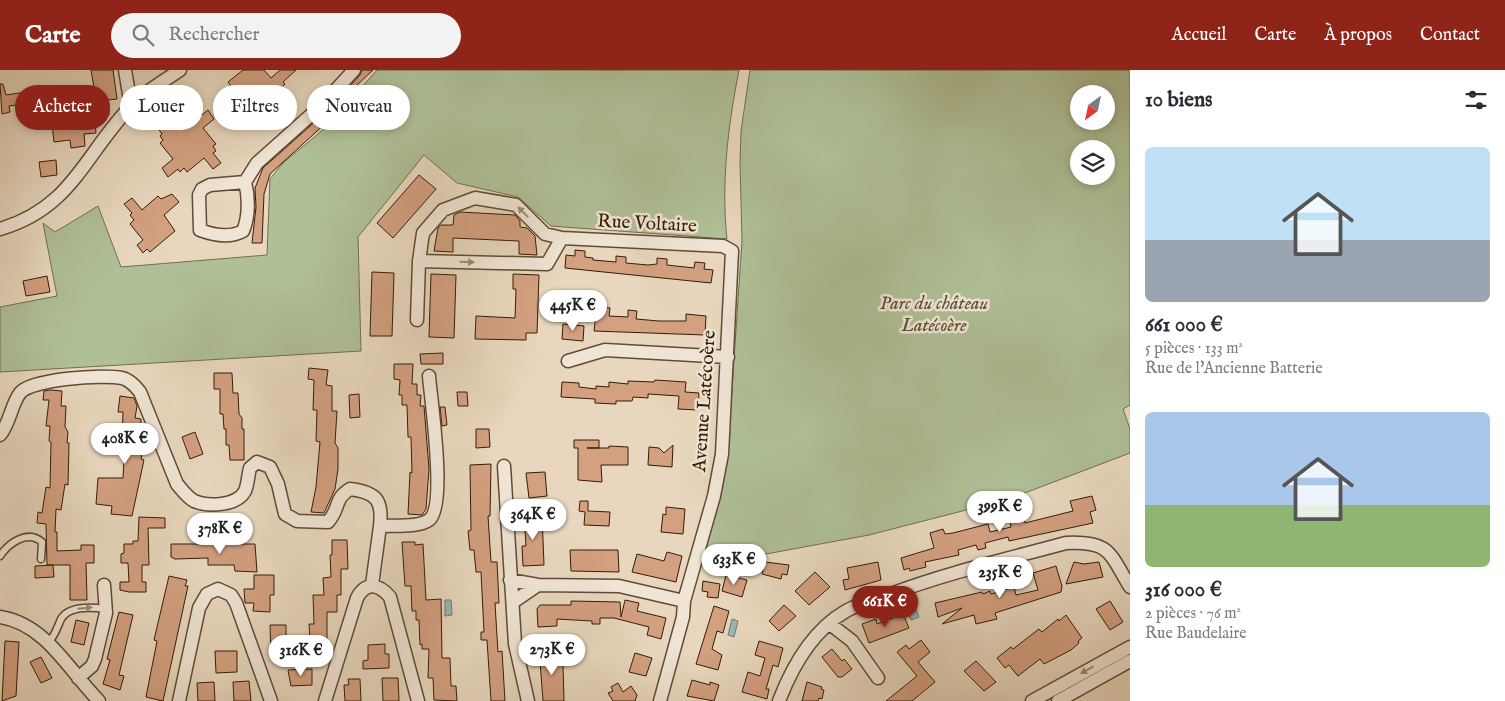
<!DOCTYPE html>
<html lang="fr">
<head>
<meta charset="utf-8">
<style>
  :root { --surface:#fff; --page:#f2f2f3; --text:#2b2b33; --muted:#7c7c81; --accent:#8f2418 }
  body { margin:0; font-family:"IM FELL English",serif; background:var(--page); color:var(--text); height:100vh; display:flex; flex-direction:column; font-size:19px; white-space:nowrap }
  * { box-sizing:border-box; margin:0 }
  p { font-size:16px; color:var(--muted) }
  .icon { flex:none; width:28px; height:28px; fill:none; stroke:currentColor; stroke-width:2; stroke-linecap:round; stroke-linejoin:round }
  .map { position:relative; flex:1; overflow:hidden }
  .sheet { display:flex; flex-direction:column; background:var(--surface); width:375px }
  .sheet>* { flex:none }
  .banner { position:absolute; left:15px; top:15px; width:475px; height:45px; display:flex; gap:10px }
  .needle { width:32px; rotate:213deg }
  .tools { position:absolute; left:1070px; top:15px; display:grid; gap:10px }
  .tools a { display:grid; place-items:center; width:45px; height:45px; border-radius:50%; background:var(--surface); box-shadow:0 2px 8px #0003; font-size:25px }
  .price { position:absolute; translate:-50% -42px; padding:0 11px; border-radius:18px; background:#fff; color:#222; font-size:16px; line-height:32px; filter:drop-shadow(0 1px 2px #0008) }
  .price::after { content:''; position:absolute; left:50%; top:30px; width:15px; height:11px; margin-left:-8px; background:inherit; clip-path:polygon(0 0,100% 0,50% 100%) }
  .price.selected { background:var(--accent); color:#fff }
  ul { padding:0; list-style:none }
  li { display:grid; align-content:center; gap:10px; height:265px; padding:0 15px }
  li span { display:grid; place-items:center; height:155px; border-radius:8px; color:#555 }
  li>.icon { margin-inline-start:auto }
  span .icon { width:90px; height:90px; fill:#fffc; stroke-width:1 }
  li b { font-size:21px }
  h2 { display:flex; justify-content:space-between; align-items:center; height:60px; padding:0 15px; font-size:21px }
  .chip { padding:0 18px; border-radius:22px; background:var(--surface); box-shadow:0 2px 8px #0003; font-size:18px; line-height:45px }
  .chip.selected { background:var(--accent); color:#fff }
  header { display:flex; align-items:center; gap:30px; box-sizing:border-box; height:70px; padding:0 25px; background:var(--accent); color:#fff }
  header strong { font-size:24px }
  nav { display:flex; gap:28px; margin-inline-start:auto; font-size:18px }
  .search { width:350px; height:45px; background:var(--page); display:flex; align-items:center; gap:12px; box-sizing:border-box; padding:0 18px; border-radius:28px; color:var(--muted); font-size:19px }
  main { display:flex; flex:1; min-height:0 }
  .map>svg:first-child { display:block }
  .green { fill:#afbf96; stroke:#726e4e; fill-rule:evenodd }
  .water { fill:#99b8ba; stroke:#717a72 }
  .building { fill:#d3a080; stroke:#341c07 }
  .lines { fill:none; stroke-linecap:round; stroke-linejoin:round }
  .service-casing { stroke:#614b35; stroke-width:9 }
  .minor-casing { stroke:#614b35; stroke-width:15 }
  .service { stroke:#f0e5d5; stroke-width:6 }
  .minor { stroke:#f0e5d5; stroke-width:12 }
  .oneway { fill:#9b8b78 }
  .labels { text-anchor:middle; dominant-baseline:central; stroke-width:5; stroke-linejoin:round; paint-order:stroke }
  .street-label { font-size:19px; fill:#341c07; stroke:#f0e5d5 }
  .park-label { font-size:19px; font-style:italic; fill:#594d32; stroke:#f0e5d5 }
</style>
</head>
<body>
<header>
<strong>Carte</strong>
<div class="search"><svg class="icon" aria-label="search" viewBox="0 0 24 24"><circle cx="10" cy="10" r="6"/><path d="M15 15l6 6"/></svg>Rechercher</div>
<nav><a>Accueil</a><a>Carte</a><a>À propos</a><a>Contact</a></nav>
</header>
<main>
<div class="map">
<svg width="1130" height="631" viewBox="0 0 1130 631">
  <rect width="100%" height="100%" fill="#e8d7be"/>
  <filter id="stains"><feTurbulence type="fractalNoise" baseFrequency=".004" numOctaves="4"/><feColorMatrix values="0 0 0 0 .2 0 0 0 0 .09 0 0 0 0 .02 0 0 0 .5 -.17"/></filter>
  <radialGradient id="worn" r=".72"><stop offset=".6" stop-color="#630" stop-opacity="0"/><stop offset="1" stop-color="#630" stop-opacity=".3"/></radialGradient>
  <path class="green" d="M377,0H739C728,56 721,112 727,169L551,156L518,127L457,113L424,85L358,167L361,281L0,302V237L57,226L43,153L55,162L98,136L121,197L267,185L270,109L283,93L347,40L361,18Z
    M750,0H1130V335L1123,339L1130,359V383L1009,429L869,465L701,496L723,412L729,365L742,171L740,92L741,61ZM1079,24H1106V51H1079ZM1079,79H1106V106H1079Z"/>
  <path class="water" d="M912,529L919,547L911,550L904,532Z
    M445,530H451L452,545L445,546Z
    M732,549L738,551L734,567L728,565Z"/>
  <path class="building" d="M91,0H113L117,29L108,30L109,45L99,47Z
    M243,0H264L271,8L280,0H296L283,12L285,14L281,18L284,22L268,35L277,46L269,53L261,43L258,46L255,41L251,44L237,29L227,38L220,30L229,23L227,20L231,16L228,12Z
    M362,0H373L356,16L349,32L270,104L264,124L262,173H252L256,137L255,118L263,98L328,40L360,5Z
    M0,14H3L6,25L40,20L42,32L9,36L10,42L2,44Z
    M62,40V47L66,46V54L83,52L82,42L94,41L96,63L84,64L85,76L71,78L70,70L54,72L52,54H48L46,42Z
    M208,40L214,49L203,58L216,74L213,76L216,81L213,83L221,93L213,99L204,88L187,102L184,98L180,102L178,99L168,107L162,98L173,89L160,73L163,70L160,66L162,64L155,54L163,47L171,58L188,45L191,49L196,46L198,48Z
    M56,90L57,105L41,107L39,92Z
    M419,105L436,119L393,168L377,153Z
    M172,124L179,132L164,145L175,161L150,182L147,179L143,183L137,175L143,170L130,154L134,150L130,145L132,143L124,134L132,128L142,140L158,126L161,129Z
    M460,142L515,145L520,151V157L527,158L535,166L537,185L519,184V171L453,168V182L434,181L438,158L441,155H453L454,145Z
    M575,180L585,181V187L593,188V190L616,192V186L626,187V193L648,195L657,194V188L667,189V195L694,198L695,192L705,193L704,199L713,200L711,213L565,198L566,185L575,186Z
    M372,202L394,203L392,266H370Z
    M431,204L456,205L454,268L429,267Z
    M513,204L539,205L537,263H526V270L475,269L476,246L515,248L516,219H513Z
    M47,206L50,222L26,226L23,211Z
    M602,237L610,238L609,246L628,247V240L637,241L636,249L659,251H686V244L706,246L705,265L594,261L596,245H601Z
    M563,254L584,256L583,271L562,269Z
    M443,283V294H421L420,284Z
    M394,294H413L412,314H417V325H421L420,336H424L429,399L426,439L422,445L408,444L410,402L412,403L411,367H408L407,335H402V325H399L400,310L394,309Z
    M309,298L328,300L326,315L332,316V341H337L335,373L338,378V399L335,419L324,443L311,442L316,417L320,372L316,371L317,340H313L314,310L308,309Z
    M214,303H232L233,323H238L239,344L242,348V359H244V390H230L229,375H226V359H224L223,344H220V319H214Z
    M655,310L686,312L685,322L699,323L698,340L678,339L679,326L648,324V328L633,327L632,331H616V334L595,333V329L561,327L562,312L579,313V317L596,319V316L609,317V312L628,314V311L654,312Z
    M50,320L62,321L61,336H66L65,357L68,362L67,373H69L68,415L65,414L61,440L56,439L55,462H57V481L81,480V475H94V493H86L87,530H70V495H47L46,454L37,453L38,442L42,443L46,417L50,418L51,372L49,371L50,356H46L49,330H43L44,321Z
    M457,322H467L468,336H458Z
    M359,324L360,347L350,348L349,325Z
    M120,326L134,328L137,336L135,348L141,349L140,374L143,379L141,389L144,390L132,446L111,444L112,436L96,434L98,408H123L125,373H122L123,342H118Z
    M440,337H445L447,355L442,356Z
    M476,359H489L490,377L476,378Z
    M195,362L203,384L190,389L182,367Z
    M574,370H599V378H587H609V376L628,377V395H601L602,412L578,410V378H574Z
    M673,375L672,397L648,395L649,377L659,378L664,383Z
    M491,394L490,446H488L491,492H497L499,533H495L496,550L498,582L502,581L505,631H491L487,570H481V562H484L481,502H476L474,480H470L468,461L471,460L470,395Z
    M545,402L547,426L529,428L526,403Z
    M1092,426L1096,440L1090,442L1093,453L1009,471L1008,467L985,473L986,478L978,480L976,475L958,480L959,485L925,492L926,497L910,501L909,498L904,500L901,488L934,478L930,463L943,459L945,464L953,463L988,454L990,462L1011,457L1008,442L1021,439L1025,453L1073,441L1070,431Z
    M580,431H588V441L610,442L609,456L584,455L585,442L579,441Z
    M666,437L685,439L683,464L661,462L663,444L666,445Z
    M535,444V445H542L544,495L523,496L522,476H526L524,445Z
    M139,447L165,448V458H148L149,495H142V512H146V522H129L120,520V512H129L128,493H121V484L124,483V474H133V471H138Z
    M332,470H347L348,499H341V525H337V542H327V570H322V593L306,592V571H310L309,554H314L313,525H324L323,508L331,507L330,485H332Z
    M402,472H415V475L423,474L426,530L441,529L442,588H450L451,616H456L457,631L434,630L433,608H428L429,579H422V574L420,575L419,550H416V541H412L411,516H405Z
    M171,474H255L257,502L235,501L234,495H208V488L175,489L171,487Z
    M570,480H618L619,502L571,501Z
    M667,482L682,486L676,512L632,502L637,484L664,491Z
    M765,492L789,495L787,505L782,504L781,509L762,504Z
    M878,492L881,510L845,520L843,510L849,509L847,498Z
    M1074,492L1084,494L1099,492L1103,507L1066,514Z
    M53,495L54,507L35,508V496Z
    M1056,496L1062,516L1061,522L995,543L997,549L976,554L974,545L942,554L962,538L938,547L935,533L982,522L983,524L990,521L991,524L1014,517L1016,525L1038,520L1033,503Z
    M815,502L830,517L809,535L795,521Z
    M254,505H274V525H270V542L253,541L254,533H245L244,519H254Z
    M726,505L747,510L742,527L722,521Z
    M169,506L187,510L185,516H188L163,631L146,627L157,571L154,570Z
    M703,511L720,514L718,528L707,527L708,522L702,521Z
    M625,530L639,533L637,541L666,548L661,569L647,565L649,557L614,548H600V554H592V551L557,549V556L538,557L537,539L540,535H571V531L620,532L621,547Z
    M1110,531L1123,552L1110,560L1096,539Z
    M784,535L796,546L779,561L769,551Z
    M714,536L729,541L723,563L717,561L712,579L722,585L718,600L696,594Z
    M119,542L133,545L119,605L124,606L120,620L103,614L110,590L107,589Z
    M903,544L909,558L869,573L862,554L876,549L877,554Z
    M1066,545L1082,568L1078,571L1079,573L1071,580L1044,594L1040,589L1018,606L1009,595L1005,598L997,588L1011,577L1013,579L1039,559L1042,562L1058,549L1059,551Z
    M76,550L89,553L84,575L71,572Z
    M270,555H286V571H282L283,587H271Z
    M921,570L930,582L918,592L935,612L912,631H886L917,606L897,582L906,575L909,579Z
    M5,571L19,572L16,626L2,631Z
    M759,571L783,578L778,597L773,595L766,619H769L767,629L742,622L748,602L760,606L765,588L755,585Z
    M385,574V584H389V598L363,599V591L368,590V575Z
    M557,578L558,590L561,589L563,596L564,631H543L540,591L543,590L542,579Z
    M832,579L842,591L844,589L852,599L842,607H838L822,587Z
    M215,581H237V602L216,603Z
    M635,583L652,588L646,606L629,602Z
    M41,587L52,608L41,613L30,592Z
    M976,591L996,612L984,621L964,601Z
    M312,599V615L291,616L288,600Z
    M382,608H398L399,631H383Z
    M348,609H360L361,631H345L344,615H349Z
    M692,610L710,615V612L719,615L714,631L687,626Z
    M249,611L251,631H234L233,612Z
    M214,612L215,631H198L197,613Z
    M807,612L822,617L821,619L824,620L822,629L819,628L818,631H802Z
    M618,613L623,622L631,616L637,625L635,631H613L608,623L613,621L611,617Z"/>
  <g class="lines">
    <defs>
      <path id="service" d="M0,486C8,474 27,459 42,472L41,489
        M48,573C55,566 57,558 61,549C69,535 92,537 106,539"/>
      <path id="minor" d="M125,0L131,36
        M245,112C249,127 249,147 243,161C230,168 213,165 200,160L199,125L202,119L210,115Z
        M245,112L257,93L322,35L354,0
        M0,159C72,138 84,85 131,36C144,22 164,11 180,0
        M419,191L547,194L562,168
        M417,250L419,191L423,163L443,140L475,128L516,135L545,164L562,168L723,176L732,181L722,384L714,426L684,531L683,547L660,631
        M568,291L605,280L728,287
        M0,365C10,353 11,335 20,323C31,309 104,304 122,308C130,310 135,316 140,322L177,414C183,421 187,427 194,431C208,437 237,436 245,421C248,414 248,405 250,398L257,392L270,397L278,414L285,444L297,451L328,452C341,437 333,430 350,419C376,422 383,430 380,456C393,455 418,458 429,450C447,437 431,331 429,306
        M504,396L515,574L528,631
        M510,510L538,515L619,516L684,531
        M372,515L380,456
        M513,532L538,515
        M0,547C46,554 69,601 99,631
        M830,554L852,571L878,608
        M78,608L92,596L95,589L106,543L104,515
        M179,631L199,538L207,524L218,519L231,525L236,533L271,631
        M325,631L357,528C366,511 379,514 390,527L418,631
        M779,631C792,597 813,560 846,541C858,534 874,530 888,525C946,503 1007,489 1066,473C1110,471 1109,482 1130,517
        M1032,631L1130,577
        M1058,631L1130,591"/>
    </defs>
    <use href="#service" class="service-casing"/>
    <use href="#minor" class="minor-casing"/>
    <use href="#service" class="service"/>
    <use href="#minor" class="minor"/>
  </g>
  <defs><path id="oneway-solid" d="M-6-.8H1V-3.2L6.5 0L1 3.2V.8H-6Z" transform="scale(1.25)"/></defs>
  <g class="oneway">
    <use href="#oneway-solid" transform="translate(523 142) rotate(-135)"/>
    <use href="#oneway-solid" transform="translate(467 192) rotate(2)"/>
    <use href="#oneway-solid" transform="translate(85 538) rotate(-5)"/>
    <use href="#oneway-solid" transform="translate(1087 600) rotate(151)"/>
  </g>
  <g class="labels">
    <g class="street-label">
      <text transform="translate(647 154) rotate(3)">Rue Voltaire</text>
      <text transform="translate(705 331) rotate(-86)">Avenue Latécoère</text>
    </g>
    <g class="park-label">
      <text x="934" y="234">Parc du château<tspan x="934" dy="22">Latécoère</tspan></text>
    </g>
  </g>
  <rect width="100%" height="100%" filter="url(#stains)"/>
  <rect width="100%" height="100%" fill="url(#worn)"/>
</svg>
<div class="tools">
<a><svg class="needle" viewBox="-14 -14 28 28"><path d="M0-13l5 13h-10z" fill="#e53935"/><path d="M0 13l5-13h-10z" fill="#7c7c81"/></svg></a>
<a><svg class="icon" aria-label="layers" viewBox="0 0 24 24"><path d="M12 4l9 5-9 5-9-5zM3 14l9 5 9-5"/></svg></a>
</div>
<b class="price" style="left:573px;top:262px">445K €</b>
<b class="price" style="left:125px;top:395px">408K €</b>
<b class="price" style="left:1000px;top:463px">399K €</b>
<b class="price" style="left:533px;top:471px">364K €</b>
<b class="price" style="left:220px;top:485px">378K €</b>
<b class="price" style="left:734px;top:516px">633K €</b>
<b class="price" style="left:1000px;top:529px">235K €</b>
<b class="price selected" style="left:885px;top:558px">661K €</b>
<b class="price" style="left:552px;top:606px">273K €</b>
<b class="price" style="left:301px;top:607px">316K €</b>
<div class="banner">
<a class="chip selected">Acheter</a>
<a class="chip">Louer</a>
<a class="chip">Filtres</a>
<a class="chip">Nouveau</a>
</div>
</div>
<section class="sheet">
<h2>10 biens<svg class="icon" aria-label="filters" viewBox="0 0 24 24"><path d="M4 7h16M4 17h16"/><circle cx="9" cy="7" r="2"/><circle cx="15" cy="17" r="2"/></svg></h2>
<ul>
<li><span style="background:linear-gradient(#bfe0f5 60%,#9aa5b1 0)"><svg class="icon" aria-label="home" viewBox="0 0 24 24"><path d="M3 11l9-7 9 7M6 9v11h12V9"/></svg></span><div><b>661 000 €</b><p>5 pièces · 133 m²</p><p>Rue de l'Ancienne Batterie</p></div></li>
<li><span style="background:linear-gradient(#a9c7e8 60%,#8fb573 0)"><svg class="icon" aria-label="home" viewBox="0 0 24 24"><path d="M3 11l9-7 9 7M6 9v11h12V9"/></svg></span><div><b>316 000 €</b><p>2 pièces · 76 m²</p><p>Rue Baudelaire</p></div></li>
</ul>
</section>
</main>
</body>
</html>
